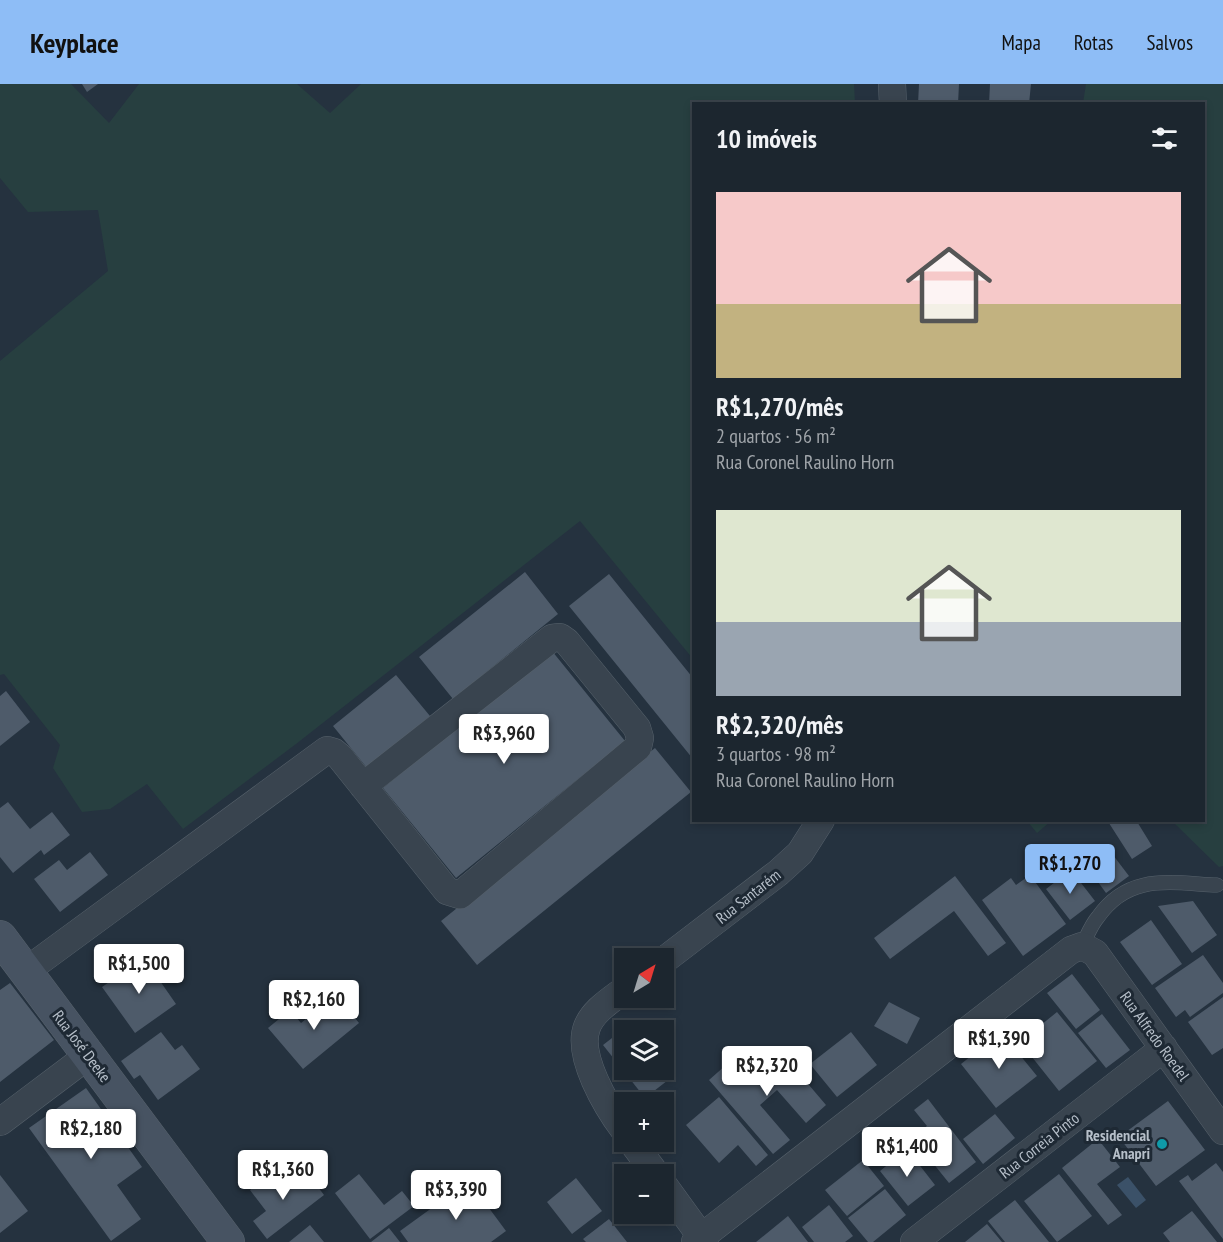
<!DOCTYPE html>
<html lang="pt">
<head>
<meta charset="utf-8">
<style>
  :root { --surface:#1c262f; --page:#29323b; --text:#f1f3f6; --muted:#a0a5aa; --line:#3a434b; --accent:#8ebdf6 }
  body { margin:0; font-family:"PT Sans Narrow",sans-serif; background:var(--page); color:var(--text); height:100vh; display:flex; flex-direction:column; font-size:22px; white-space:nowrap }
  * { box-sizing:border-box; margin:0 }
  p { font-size:20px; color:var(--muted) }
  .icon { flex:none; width:33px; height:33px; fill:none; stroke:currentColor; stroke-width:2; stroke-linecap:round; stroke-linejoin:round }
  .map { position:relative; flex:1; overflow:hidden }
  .side { position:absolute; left:692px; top:18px; width:513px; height:720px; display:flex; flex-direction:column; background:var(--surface); border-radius:0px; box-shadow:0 3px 9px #0003,0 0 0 2px var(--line) }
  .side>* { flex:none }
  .needle { width:39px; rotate:38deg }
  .controls { position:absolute; left:614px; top:864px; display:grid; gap:12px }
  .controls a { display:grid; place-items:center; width:60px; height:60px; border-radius:0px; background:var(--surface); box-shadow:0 3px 9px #0003,0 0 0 2px var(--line); font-size:30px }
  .price { position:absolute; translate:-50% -51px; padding:0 14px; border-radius:6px; background:#fff; color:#222; font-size:20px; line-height:39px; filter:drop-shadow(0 2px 3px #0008) }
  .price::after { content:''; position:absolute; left:50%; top:36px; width:18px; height:14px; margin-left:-9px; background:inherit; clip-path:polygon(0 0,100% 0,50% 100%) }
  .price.selected { background:var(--accent); color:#111 }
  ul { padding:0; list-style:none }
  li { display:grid; align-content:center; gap:12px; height:318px; padding:0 24px }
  li span { display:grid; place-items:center; height:186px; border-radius:0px; color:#555 }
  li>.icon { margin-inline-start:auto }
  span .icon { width:108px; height:108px; fill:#fffc; stroke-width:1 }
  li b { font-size:26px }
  h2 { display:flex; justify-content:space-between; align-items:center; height:72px; padding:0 24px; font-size:26px }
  header { display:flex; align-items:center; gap:36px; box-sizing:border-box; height:84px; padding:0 30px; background:var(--accent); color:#111 }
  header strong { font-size:28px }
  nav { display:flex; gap:33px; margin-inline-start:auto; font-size:21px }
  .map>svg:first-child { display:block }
  .green { fill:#273f40 }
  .water { fill:#3b5168 }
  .building { fill:#4e5b6a }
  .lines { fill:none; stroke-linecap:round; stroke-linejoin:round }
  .lane-casing { stroke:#57626c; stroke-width:15 }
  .street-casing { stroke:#57626c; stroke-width:28 }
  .secondary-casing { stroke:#57626c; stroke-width:34 }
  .lane { stroke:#39444f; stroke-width:14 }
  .street { stroke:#39444f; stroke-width:27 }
  .secondary { stroke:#475362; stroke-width:33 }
  .culture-dot { fill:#0f9aa8; stroke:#1e2934; stroke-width:2 }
  .labels { text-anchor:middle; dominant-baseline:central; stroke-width:6; stroke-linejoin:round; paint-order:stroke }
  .street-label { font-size:16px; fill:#b6bfc9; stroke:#1e2934 }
  .poi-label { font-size:16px; font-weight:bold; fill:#b6bfc9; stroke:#1e2934; text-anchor:end }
</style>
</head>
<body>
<header>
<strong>Keyplace</strong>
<nav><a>Mapa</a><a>Rotas</a><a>Salvos</a></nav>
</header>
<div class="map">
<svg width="1223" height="1158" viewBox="0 0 1223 1158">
  <rect width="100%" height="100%" fill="#25323f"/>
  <path class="green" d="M0,0H71L109,39L139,0H297L330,29L361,0H854L855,19L693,20V575L580,437L296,660L183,745L147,700L110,725L82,728L53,684L60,661L4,590L0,591V277L108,187L98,126L28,128L0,94Z
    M1086,0H1223V782L1219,783L1172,737L1203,736V20L1083,19Z
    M1027,737H1051L1037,749Z"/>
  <path class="water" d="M1128,1093L1146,1116L1136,1124L1117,1101Z"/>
  <path class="building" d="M82,0H98L87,8Z
    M919,0H959L958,20H918Z
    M990,0H1031L1029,20H989Z
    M525,488L558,530L453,615L419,573Z
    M609,490L693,594V675L569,522Z
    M552,567L625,657L456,794L383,704Z
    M396,591L430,632L367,684L333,642Z
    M6,607L30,638L0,662V612Z
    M655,664L691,708L477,881L441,837Z
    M8,718L30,745L52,728L70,751L44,771L41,766L13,789L0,773V724Z
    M1107,736H1136L1152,762L1132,775Z
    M90,768L108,791L60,828L34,795L59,776L67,786Z
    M1113,771L1129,792L1106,809L1090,787Z
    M1071,786L1095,817L1070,836L1046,805Z
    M1030,791L1066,840L1023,872L982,816L1011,794L1016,801Z
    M955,792L1006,859L988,872L954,827L890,875L874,854Z
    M1193,817L1217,851L1192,869L1158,822Z
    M1151,836L1182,880L1152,901L1120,858Z
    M1203,871L1223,899V909L1190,933L1185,926L1176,933L1155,904Z
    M144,874L176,920L135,949L102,903Z
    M1072,890L1100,926L1076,945L1047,909Z
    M10,899L54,956L0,998V906Z
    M336,911L359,939L303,985L268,944L290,926L301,939Z
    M1223,913V964L1212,971L1188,938Z
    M889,918L920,934L907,960L874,942Z
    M1057,928L1097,977L1059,1007L1020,958Z
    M1102,930L1130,966L1106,984L1078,949Z
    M630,940L635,946H624V986H663V982L672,993L645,1014L603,961Z
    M161,948L175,966L182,961L200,985L158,1016L140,991L134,995L121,977Z
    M851,948L877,981L837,1013L810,980Z
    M1001,948L1037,992L996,1024L961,980Z
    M778,971L783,977L786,974L826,1021L806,1039L777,1006L760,1021L790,1056L773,1070L709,996L726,981L736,992L752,978L765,992L774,985L769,980Z
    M86,1004L142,1083L117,1101L141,1135L111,1157L29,1044Z
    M719,1013L768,1071L756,1082L738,1061L719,1079L686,1041Z
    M928,1015L976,1078L949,1099L920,1063L925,1059L917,1049L927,1042L914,1026Z
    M1168,1017L1205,1066L1156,1102L1119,1053Z
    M995,1030L1015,1054L983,1080L963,1055Z
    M1098,1055L1120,1083L1097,1100L1122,1131L1108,1141L1062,1084Z
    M907,1065L935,1101L908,1122L880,1087Z
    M863,1076L884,1102L847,1132L825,1106Z
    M1216,1079L1223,1088V1155L1179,1097L1188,1091L1192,1097Z
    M277,1084L293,1104L309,1091L324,1111L267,1155L253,1137L266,1127L250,1106Z
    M359,1090L384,1121L402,1107L414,1122L370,1155L335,1109Z
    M1059,1090L1092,1132L1057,1158L1024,1117Z
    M0,1091L28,1127L0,1149Z
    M576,1094L602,1127L572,1150L547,1118Z
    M469,1097L506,1147L491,1158H408L400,1147Z
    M885,1105L906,1131L873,1158H868L848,1134Z
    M1015,1116L1049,1158H1005L988,1137Z
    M829,1121L853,1152L845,1158H814L802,1143Z
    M1192,1127L1217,1158H1170L1163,1149Z
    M788,1132L808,1158H756Z
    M609,1135L627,1158H586L583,1155Z
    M987,1140L1002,1158H965Z
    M310,1141L324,1158H289Z
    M389,1144L400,1158H371Z"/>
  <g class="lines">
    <defs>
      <path id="lane" d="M1082,862C1087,852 1091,841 1098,833C1129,789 1170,799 1217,801"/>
      <path id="street" d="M892,0L893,20
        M663,877L778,789L800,769L821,736
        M26,887L327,666L334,668L340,673L447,807L460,811L638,663L640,654L637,644L567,558L560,553L552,554L363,702
        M624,906C611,916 593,927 587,943C576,972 607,1023 624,1046
        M0,1038L89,971
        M632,1058L656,1090
        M663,1100L705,1158
        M695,1158L1071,866L1082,862L1095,869L1223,1047
        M914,1158L1164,964"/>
      <path id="secondary" d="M0,853L228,1158"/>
    </defs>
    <use href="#lane" class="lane-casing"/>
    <use href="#street" class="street-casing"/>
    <use href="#secondary" class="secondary-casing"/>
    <use href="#lane" class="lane"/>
    <use href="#street" class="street"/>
    <use href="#secondary" class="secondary"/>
  </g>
  <circle class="culture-dot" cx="1162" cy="1060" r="6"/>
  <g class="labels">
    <g class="street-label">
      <text transform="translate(748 812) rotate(-38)">Rua Santarém</text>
      <text transform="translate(1155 952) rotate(54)">Rua Alfredo Roedel</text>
      <text transform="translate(82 962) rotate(53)">Rua José Deeke</text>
      <text transform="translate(1039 1061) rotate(-38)">Rua Correia Pinto</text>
    </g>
    <g class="poi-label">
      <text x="1150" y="1051">Residencial<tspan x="1150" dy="18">Anapri</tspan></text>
    </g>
  </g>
</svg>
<div class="controls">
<a><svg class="needle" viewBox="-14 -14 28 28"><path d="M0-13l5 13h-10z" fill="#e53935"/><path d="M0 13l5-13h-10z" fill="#a0a5aa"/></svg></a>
<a><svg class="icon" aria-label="layers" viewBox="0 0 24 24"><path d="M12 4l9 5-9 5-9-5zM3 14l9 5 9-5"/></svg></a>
<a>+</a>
<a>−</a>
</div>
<b class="price" style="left:504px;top:681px">R$3,960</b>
<b class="price selected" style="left:1070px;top:811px">R$1,270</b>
<b class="price" style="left:139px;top:911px">R$1,500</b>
<b class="price" style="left:314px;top:947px">R$2,160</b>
<b class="price" style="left:999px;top:986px">R$1,390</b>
<b class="price" style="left:767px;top:1013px">R$2,320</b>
<b class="price" style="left:91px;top:1076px">R$2,180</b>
<b class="price" style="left:907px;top:1094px">R$1,400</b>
<b class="price" style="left:283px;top:1117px">R$1,360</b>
<b class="price" style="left:456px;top:1137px">R$3,390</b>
<section class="side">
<h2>10 imóveis<svg class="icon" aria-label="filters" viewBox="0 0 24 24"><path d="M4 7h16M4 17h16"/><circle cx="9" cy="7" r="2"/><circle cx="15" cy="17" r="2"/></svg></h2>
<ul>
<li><span style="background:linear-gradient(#f6c9c9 60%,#c2b280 0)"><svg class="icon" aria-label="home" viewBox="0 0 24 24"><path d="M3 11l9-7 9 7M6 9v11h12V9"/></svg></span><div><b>R$1,270/mês</b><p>2 quartos · 56 m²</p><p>Rua Coronel Raulino Horn</p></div></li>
<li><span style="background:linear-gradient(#dfe7d0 60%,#9aa5b1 0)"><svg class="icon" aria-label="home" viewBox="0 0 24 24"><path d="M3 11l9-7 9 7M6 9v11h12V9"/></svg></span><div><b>R$2,320/mês</b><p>3 quartos · 98 m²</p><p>Rua Coronel Raulino Horn</p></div></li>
</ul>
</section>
</div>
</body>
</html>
